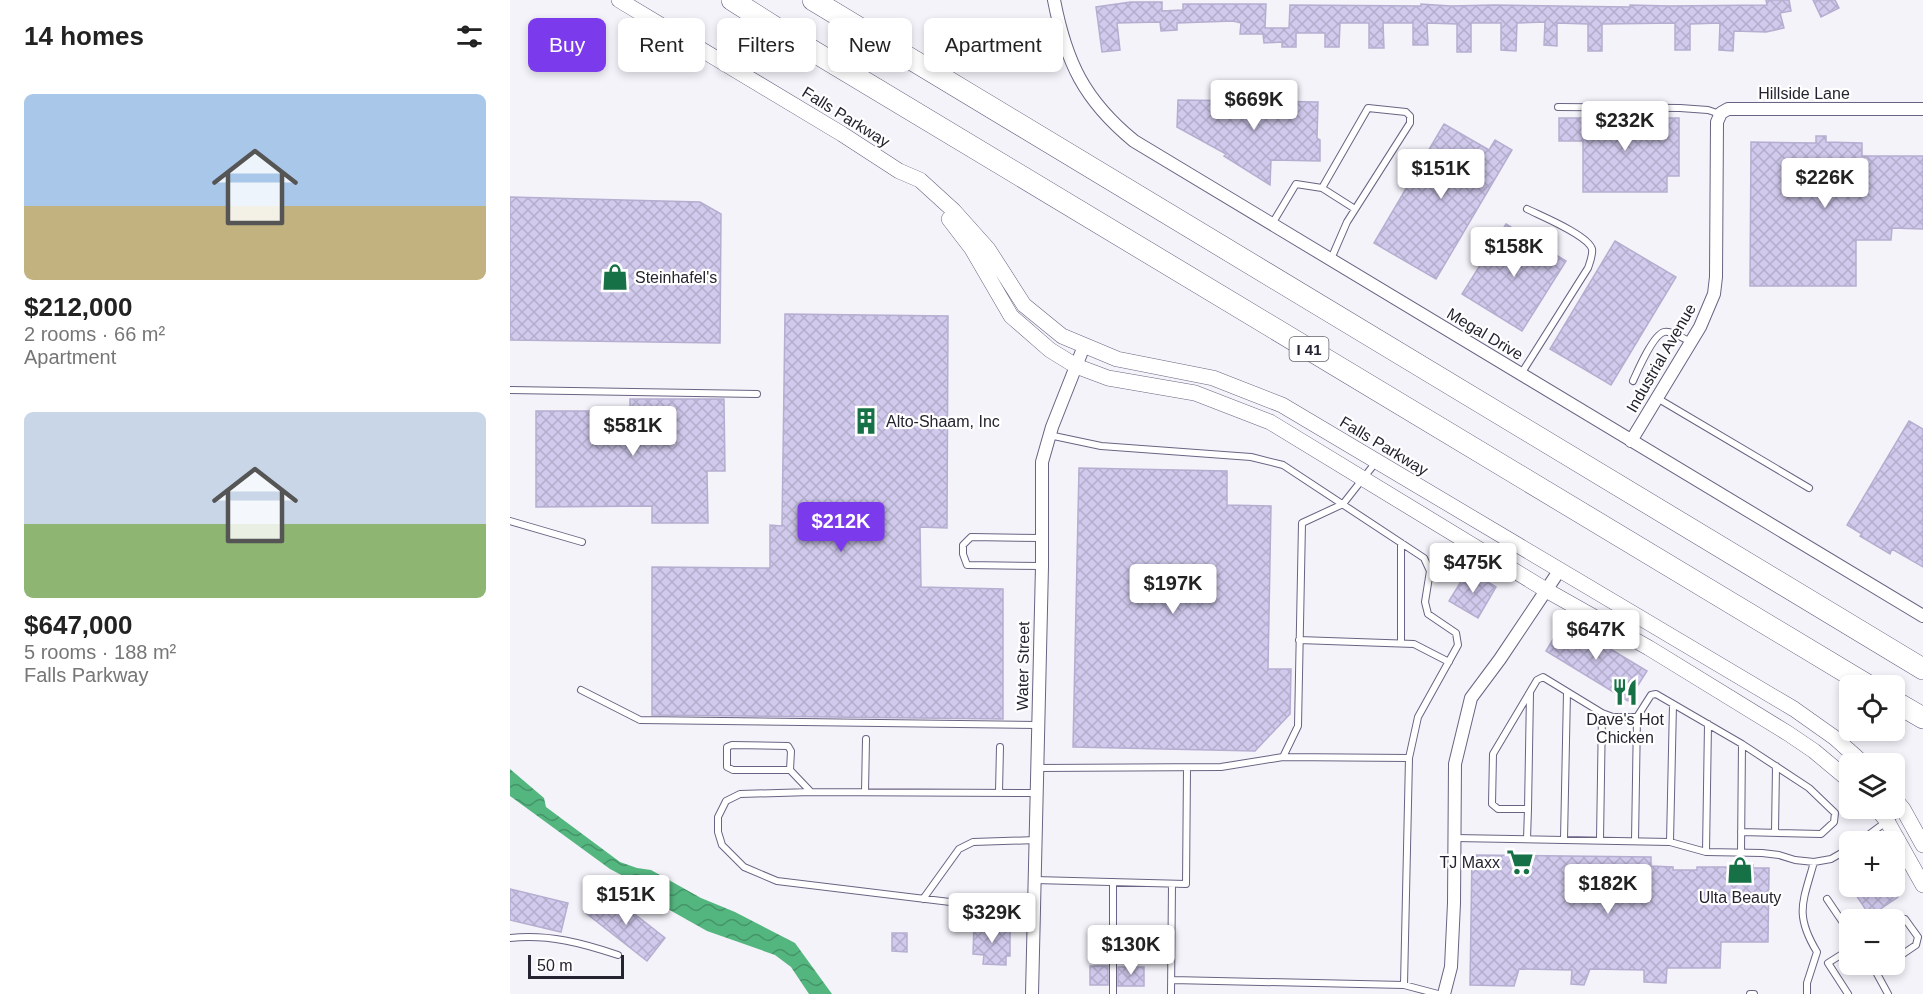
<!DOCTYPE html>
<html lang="en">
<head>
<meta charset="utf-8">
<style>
  :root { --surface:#fff; --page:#f6f6f6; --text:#222; --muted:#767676; --accent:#7c3aed }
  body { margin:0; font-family:Helvetica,sans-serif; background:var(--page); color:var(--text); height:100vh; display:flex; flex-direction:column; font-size:22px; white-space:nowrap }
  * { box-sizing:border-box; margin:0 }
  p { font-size:20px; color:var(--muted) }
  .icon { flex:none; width:33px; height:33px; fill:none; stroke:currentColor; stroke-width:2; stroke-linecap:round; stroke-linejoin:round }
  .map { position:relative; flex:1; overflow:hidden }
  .drawer { display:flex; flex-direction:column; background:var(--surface); width:510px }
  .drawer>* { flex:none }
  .hud { position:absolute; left:18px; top:18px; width:570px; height:54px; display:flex; gap:12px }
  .tools { position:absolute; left:1329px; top:675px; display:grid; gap:12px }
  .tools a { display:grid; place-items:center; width:66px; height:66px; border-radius:9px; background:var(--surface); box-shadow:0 3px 9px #0003; font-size:30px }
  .scale { position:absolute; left:18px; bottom:15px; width:96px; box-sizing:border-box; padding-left:6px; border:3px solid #25232f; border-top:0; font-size:16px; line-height:21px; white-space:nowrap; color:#25232f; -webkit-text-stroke:4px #fff; paint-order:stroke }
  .price { position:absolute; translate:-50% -51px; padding:0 14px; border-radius:6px; background:#fff; color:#222; font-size:20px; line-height:39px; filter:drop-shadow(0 2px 3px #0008) }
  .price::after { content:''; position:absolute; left:50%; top:36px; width:18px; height:14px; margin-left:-9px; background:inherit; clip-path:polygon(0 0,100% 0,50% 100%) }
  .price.selected { background:var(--accent); color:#fff }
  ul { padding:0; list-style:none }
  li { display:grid; align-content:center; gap:12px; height:318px; padding:0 24px }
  li span { display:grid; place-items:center; height:186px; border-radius:9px; color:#555 }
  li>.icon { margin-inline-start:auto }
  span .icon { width:108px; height:108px; fill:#fffc; stroke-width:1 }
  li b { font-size:26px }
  h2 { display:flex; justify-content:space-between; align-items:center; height:72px; padding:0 24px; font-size:26px }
  .tag { padding:0 21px; border-radius:9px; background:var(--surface); box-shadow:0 3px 9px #0003; font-size:21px; line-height:54px }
  .tag.selected { background:var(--accent); color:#fff }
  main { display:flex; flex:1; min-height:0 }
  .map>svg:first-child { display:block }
  .water { fill:url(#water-waves) }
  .building { fill:url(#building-cross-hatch); stroke:#b5aed0; stroke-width:1.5 }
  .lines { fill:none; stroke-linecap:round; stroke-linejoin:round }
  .service-casing { stroke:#6a6382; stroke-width:8 }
  .minor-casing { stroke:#6a6382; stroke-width:14 }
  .tertiary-casing { stroke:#6a6382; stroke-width:16 }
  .motorway-casing { stroke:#6a6382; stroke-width:22 }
  .service { stroke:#fff; stroke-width:6 }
  .minor { stroke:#fff; stroke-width:12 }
  .tertiary { stroke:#fff; stroke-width:15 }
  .motorway { stroke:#fff; stroke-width:21 }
  .labels { text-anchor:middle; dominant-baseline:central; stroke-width:4.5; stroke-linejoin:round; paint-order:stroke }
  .shield { fill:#fff; stroke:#66656d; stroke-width:1.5 }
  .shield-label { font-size:15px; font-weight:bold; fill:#25232f }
  .street-label { font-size:16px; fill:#25232f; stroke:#fff }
  .poi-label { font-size:16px; fill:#25232f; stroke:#fff; text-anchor:start }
</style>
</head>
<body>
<main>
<section class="drawer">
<h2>14 homes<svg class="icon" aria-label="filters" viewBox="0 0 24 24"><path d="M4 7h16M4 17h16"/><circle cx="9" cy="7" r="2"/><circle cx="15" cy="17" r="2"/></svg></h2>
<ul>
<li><span style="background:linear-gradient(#a9c7e8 60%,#c2b280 0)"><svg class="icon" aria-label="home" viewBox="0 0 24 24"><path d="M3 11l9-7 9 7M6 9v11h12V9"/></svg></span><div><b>$212,000</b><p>2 rooms · 66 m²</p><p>Apartment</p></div></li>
<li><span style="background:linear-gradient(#c9d6e8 60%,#8fb573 0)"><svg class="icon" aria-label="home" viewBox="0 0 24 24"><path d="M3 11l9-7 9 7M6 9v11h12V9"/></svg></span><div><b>$647,000</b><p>5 rooms · 188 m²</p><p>Falls Parkway</p></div></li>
</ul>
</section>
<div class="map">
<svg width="1413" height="994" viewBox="0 0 1413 994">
  <defs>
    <pattern id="water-waves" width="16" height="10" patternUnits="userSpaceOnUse" patternTransform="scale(1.5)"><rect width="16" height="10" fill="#54b67f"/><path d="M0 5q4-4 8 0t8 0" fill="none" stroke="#459468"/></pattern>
    <pattern id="building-cross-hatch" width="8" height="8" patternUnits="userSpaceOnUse" patternTransform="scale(1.5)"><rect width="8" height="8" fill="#d1caed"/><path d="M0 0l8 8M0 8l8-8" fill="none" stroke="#b3adcc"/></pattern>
  </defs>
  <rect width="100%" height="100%" fill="#f4f3fa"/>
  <path class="water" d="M0,769L34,798L36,807L110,862L127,868L141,870L191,898L225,912L285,943L322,994H299L281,967L265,955L197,931L126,891L115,877L100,869L0,796Z"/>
  <path class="building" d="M1256,0H1279L1281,11L1270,13L1274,28L1256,32L1224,31L1223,51L1209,50L1210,23L1180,24V50H1165V23L1092,24V51H1078V24L1047,23V46L1034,45L1035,22L1007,23L1006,51L991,50V23H961V52H947V24L917,23L918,45H903V23H873L874,48H859V23H830L829,47H815V33H786V47H772V42L754,43L753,34H730L731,23L723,21L667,23V30L651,31L650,22L607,23L610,50L592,52L586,7L621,2H652V11L673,10V4H756L755,28H779L780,5L911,6V4L941,6L984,5L1120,7V5L1159,6L1257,5Z
    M1303,0H1325L1329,8L1311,17Z
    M668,100L808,102L807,138L810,140V161L761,160L760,185L714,156L716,154L667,127Z
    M1049,118H1169V176H1157V192H1073V141H1049Z
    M934,124L979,150L985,140L1002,150L926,279L864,243Z
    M1306,136H1316V142L1352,143V156H1413V229L1382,228L1381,240H1346V286H1240L1241,142L1306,143Z
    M0,197L190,202L211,214L210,343L0,340Z
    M996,224L1056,261L1012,331L952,294Z
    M1105,241L1166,277L1101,385L1040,349Z
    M275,314L438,316L437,528L410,527L411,587L493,589V719L142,715V567L260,568V525L272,526Z
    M120,399H214L215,471H197L198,523H142V506L26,507V411H120Z
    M1399,421L1413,429V567L1382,549L1380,554L1350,536L1352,534L1337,525Z
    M569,468L717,471V505L761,506L758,669H781L780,714L745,751L563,747Z
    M958,570L986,587L968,618L939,601Z
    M1054,621L1137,671L1118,701L1036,651Z
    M962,855L1141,857V866L1163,867V870H1187V867H1219V865H1243V868H1259L1258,942H1211L1210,968H1157L1156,983L1134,982V970L1080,969L1074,985L1061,984L1062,970L1009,969L1004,986L960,985Z
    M1340,886H1380L1388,897L1360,916Z
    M0,889L58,903L51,932L0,920Z
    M94,890L155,938L137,961L76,913Z
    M464,925L500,926V956H496V965L473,964L474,955L463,954Z
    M382,933H397V952L382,951Z
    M580,966H598V985H580Z
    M608,967H634V986H608Z"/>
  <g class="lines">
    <defs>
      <path id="service" d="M1048,107L1170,108L1198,110L1210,114
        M812,188L845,209
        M762,224L786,184L812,188L858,108L896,112L900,116V123L837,222L821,259
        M1011,374L1078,268C1080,262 1083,255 1082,249C1078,235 1031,216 1017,209
        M1123,381C1128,370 1143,335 1154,332C1161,330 1174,339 1181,342
        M0,390L247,394
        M1147,398L1299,488
        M539,435L591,446L741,457L773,465L914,558L920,571L915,602L918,614L946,633L948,645L908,717L899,758L894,985
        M0,521L72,542
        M532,538L461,537L453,545V554L457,565L532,566
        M789,640L904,644L939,662
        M891,643V543
        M71,690L130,720L528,725
        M773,757L788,726L792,523L833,504L866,462
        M527,768L711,767L773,757L899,758
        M280,770H223L217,767V747L222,745L278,746L281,751L280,770L301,792L526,793
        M301,792L230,794L216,801L208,817V832L212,845L234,867L267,881L523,912
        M355,792L356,739
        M489,792L490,747
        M1018,809L1020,693
        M1265,832L1266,766
        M945,838L1160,842L1196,852L1252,853L1269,855L1285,860L1304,862L1321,859L1340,848
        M1017,839L1018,809H988L982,804L983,754L1027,680L1033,677L1092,713L1103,717H1127L1141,695L1146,694L1232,744
        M1054,840L1057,692
        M1090,840L1092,713
        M1125,841L1127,717
        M1160,842L1163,704
        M1349,842L1392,810
        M1196,852L1198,724
        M1231,853L1232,744L1299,788L1325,813L1324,822L1311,834L1231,832
        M525,880L676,884L677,768
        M603,882V994
        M413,899L449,849L463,842L526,840
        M1317,899L1340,933
        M1384,920L1388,918L1395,919L1408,937L1406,945L1384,960
        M0,938C39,934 72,943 108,955
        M1360,964L1366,972
        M1377,964L1366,972L1378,994
        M662,980L894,985L928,994
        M661,994L662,884
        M1240,994H1244
        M1297,994V983L1307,952C1284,914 1293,902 1304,862
        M1338,994L1318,963L1340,949"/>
      <path id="minor" d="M544,0C556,62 574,100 624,141L1413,616
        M1121,441L1190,327L1204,294L1206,277L1207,122L1211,113L1218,109H1413
        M522,994L532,566V462L542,427L574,346
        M934,994L941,967L944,903L945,764L961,698L990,659L1049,571"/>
      <path id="tertiary" d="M109,0L332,134L389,171L410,180L444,211L478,249L514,305L552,336L607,359L703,378L772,405L1284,709L1325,738L1354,764
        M439,219L462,249L501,316L540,350L566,366L598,378L685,393L760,422L1036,590L1139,648L1279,734L1304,751L1340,781
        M1384,798L1393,809L1413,845
        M1366,808L1377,821L1413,885"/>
      <path id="motorway" d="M222,0L293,45L1359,686
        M303,0L1413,669
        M1384,701L1413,718"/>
    </defs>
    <use href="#service" class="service-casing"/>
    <use href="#minor" class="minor-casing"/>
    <use href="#tertiary" class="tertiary-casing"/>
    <use href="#motorway" class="motorway-casing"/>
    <use href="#service" class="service"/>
    <use href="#minor" class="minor"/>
    <use href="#tertiary" class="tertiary"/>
    <use href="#motorway" class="motorway"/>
  </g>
  <defs>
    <symbol id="shop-bare" viewBox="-9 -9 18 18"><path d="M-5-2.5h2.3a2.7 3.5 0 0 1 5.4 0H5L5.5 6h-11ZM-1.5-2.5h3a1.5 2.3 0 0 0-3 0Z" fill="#177146" stroke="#fff" stroke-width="2.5" paint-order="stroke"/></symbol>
    <symbol id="building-bare" viewBox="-9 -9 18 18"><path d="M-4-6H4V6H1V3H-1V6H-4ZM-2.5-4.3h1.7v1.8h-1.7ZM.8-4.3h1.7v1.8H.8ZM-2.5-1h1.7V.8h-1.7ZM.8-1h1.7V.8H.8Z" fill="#177146" stroke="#fff" stroke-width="2.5" paint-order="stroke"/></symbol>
    <symbol id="restaurant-bare" viewBox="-9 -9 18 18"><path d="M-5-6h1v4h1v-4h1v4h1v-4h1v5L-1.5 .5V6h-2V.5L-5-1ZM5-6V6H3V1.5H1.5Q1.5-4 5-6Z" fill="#177146" stroke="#fff" stroke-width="2.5" paint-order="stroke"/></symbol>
    <symbol id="supermarket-bare" viewBox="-9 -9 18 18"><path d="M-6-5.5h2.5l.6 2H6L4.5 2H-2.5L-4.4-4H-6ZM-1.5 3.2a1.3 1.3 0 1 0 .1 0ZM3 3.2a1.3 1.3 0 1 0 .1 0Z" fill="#177146" stroke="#fff" stroke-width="2.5" paint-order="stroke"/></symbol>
  </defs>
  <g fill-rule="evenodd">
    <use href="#shop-bare" x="86" y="258" width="38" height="38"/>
    <use href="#building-bare" x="337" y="402" width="38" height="38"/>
    <use href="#restaurant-bare" x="1096" y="673" width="38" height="38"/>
    <use href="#supermarket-bare" x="991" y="843" width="38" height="38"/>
    <use href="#shop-bare" x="1211" y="851" width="38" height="38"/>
  </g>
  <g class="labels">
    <rect class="shield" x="779.5" y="337" width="39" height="24" rx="4.5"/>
    <g class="shield-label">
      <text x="799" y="349">I 41</text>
    </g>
    <g class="street-label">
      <text x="1294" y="93">Hillside Lane</text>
      <text transform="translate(336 117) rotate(32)">Falls Parkway</text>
      <text transform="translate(975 334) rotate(31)">Megal Drive</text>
      <text transform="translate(1151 358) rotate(-60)">Industrial Avenue</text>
      <text transform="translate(874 446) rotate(31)">Falls Parkway</text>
      <text transform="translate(513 666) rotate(-89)">Water Street</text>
    </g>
    <g class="poi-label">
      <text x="125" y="277">Steinhafel's</text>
      <text x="376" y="421">Alto-Shaam, Inc</text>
      <text x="1115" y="719" text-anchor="middle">Dave's Hot<tspan x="1115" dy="18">Chicken</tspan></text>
      <text x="990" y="862" text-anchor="end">TJ Maxx</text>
      <text x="1230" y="897" text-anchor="middle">Ulta Beauty</text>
    </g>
  </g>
</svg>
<div class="tools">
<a><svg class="icon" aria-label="locate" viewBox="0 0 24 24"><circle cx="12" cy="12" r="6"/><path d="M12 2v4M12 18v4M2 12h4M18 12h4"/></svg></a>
<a><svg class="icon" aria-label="layers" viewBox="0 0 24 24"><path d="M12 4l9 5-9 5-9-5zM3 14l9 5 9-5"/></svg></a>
<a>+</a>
<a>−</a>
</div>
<div class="scale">50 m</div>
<b class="price" style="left:744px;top:131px">$669K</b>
<b class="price" style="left:1115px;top:152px">$232K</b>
<b class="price" style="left:931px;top:200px">$151K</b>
<b class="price" style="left:1315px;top:209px">$226K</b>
<b class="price" style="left:1004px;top:278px">$158K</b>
<b class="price" style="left:123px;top:457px">$581K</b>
<b class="price selected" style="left:331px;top:553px">$212K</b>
<b class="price" style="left:963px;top:594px">$475K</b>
<b class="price" style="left:663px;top:615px">$197K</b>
<b class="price" style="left:1086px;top:661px">$647K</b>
<b class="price" style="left:1098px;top:915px">$182K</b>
<b class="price" style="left:116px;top:926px">$151K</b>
<b class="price" style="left:482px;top:944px">$329K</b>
<b class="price" style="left:621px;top:976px">$130K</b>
<div class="hud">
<a class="tag selected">Buy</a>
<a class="tag">Rent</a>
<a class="tag">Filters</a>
<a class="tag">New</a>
<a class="tag">Apartment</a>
</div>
</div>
</main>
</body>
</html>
